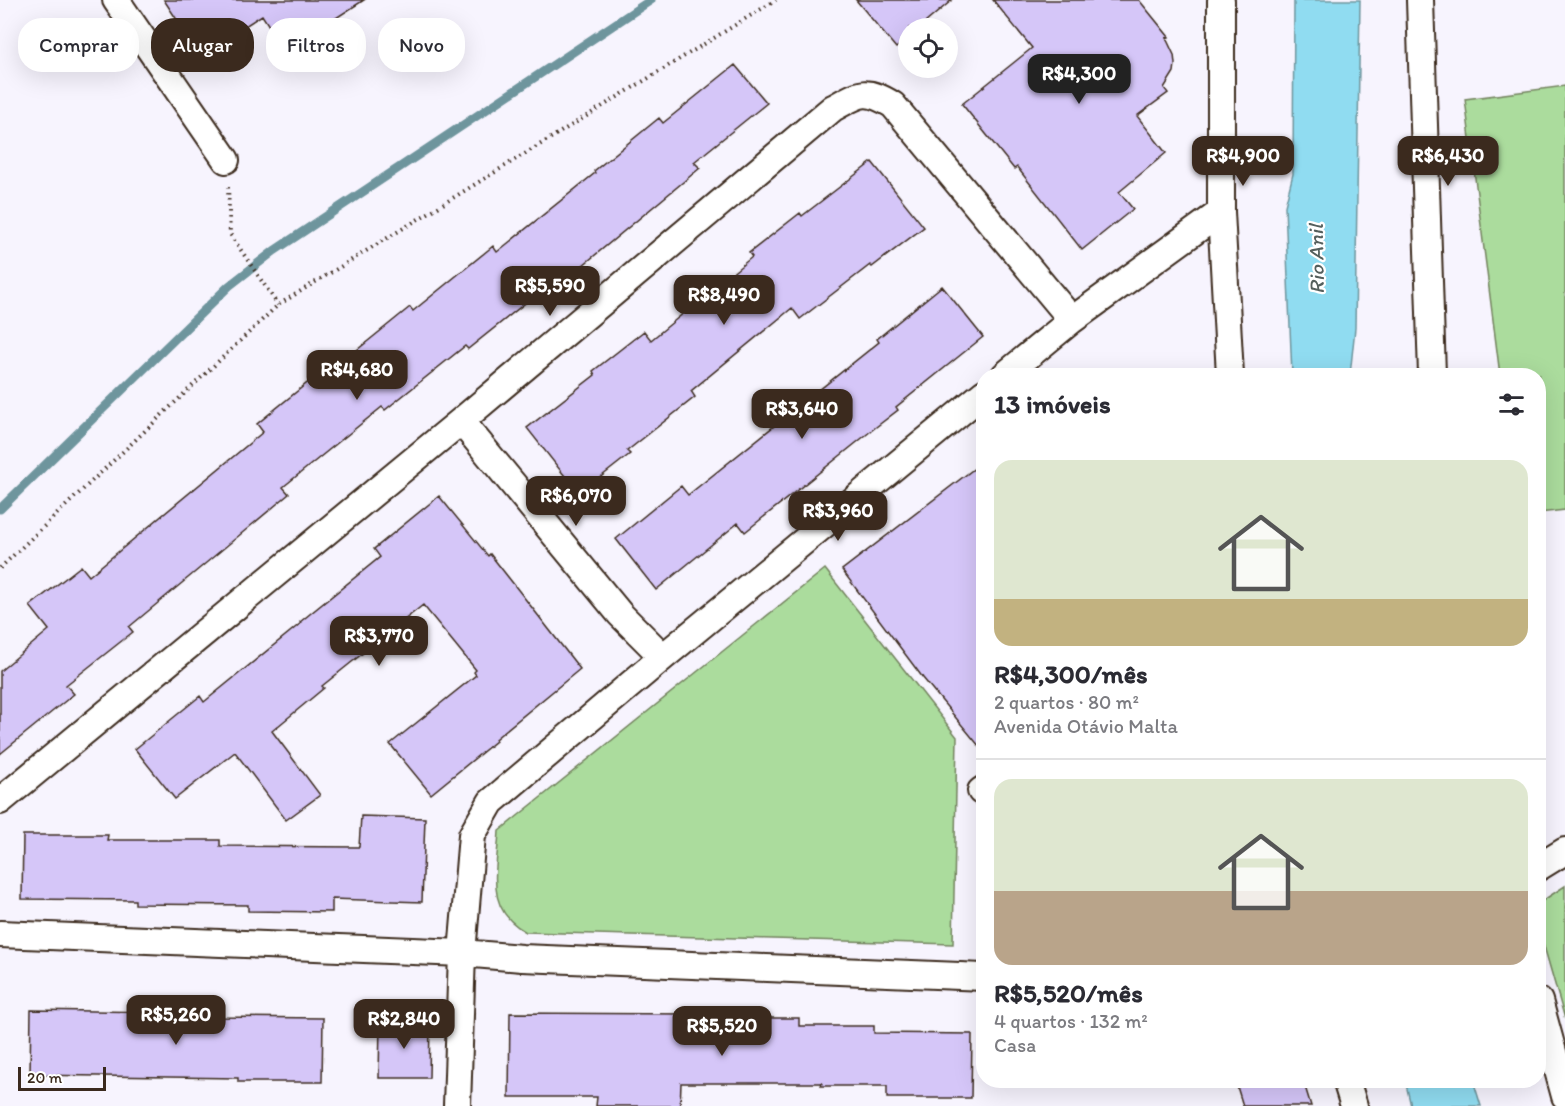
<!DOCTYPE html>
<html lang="pt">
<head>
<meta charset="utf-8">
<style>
  :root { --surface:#fff; --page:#f2f2f3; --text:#2b2b33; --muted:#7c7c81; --line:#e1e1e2; --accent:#3b2a1e }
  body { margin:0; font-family:Itim,sans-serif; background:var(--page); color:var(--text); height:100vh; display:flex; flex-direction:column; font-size:22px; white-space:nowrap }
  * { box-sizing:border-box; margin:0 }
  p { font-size:20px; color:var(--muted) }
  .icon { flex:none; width:33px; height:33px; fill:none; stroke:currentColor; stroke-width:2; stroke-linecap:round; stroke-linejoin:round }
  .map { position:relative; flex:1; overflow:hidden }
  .panel { position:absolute; left:976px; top:368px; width:570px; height:720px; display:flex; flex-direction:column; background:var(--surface); border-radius:24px; box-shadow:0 6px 24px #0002 }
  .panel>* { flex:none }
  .banner { position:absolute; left:18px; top:18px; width:570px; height:54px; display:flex; gap:12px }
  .fabs { position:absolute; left:898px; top:18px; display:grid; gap:12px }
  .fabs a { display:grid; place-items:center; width:60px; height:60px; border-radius:50%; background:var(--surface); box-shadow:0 6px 24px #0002; font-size:30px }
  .scale { position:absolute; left:18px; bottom:15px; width:88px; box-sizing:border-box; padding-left:6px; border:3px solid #3b2a1e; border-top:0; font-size:16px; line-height:21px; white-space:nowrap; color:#3b2a1e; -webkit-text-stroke:4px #fff; paint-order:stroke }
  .price { position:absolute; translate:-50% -51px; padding:0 14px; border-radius:12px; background:var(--accent); color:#fff; font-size:20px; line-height:39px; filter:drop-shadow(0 2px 3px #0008) }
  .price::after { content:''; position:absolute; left:50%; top:36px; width:18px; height:14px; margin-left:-9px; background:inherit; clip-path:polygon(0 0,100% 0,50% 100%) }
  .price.selected { background:#222; color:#fff }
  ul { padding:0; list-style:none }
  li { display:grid; align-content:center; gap:12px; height:318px; padding:0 18px }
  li+li { border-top:2px solid var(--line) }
  li span { display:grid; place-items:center; height:186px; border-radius:18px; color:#555 }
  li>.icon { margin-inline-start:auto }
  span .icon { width:108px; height:108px; fill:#fffc; stroke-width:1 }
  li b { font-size:26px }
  h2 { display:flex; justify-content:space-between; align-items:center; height:72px; padding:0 18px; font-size:26px }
  .tag { padding:0 21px; border-radius:24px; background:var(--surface); box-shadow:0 6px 24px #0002; font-size:21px; line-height:54px }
  .tag.selected { background:var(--accent); color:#fff }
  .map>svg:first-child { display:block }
  .green { fill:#abdc9d; stroke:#73835e; stroke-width:1.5 }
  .water { fill:#90dcf1; stroke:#6e959d; stroke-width:1.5 }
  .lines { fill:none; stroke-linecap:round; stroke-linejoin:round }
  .stream { stroke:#6e959d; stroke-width:9 }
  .building { fill:#d5c6f8; stroke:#3b2a1e; stroke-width:1.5 }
  .street-casing { stroke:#3b2a1e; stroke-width:30 }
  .path { stroke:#3b2a1e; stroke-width:4; stroke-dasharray:1.5 4.5; stroke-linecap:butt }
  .street { stroke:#fff; stroke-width:26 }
  .labels { text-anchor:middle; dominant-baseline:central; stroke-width:4.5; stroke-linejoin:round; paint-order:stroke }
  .water-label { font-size:21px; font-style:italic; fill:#545f5d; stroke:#fff }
</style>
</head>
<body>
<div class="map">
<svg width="1565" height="1106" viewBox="0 0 1565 1106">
  <rect width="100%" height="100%" fill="#f7f4fe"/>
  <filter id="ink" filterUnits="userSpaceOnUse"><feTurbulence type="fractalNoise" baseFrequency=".0167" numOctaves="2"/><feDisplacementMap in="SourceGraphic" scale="12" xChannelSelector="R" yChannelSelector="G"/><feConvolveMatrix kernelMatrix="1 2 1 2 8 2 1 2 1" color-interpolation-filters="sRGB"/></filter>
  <g filter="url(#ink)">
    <path class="green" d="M1565,86V510L1539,513V375H1500L1465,99Z
      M825,569L957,737L953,944L526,932C484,909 497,872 499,831Z
      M1565,886V1019L1539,929V903Z"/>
    <path class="water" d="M1294,0H1360L1355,328L1350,375H1292L1285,206L1293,174Z
      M1405,1080H1473L1481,1106H1411Z"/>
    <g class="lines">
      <path class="stream" d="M0,509L229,286L274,251L651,0"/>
    </g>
    <path class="building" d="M164,0H364L285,51L262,15L200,55Z
      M856,0H952L919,28H909V37L896,48Z
      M993,0H1139L1169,37L1166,38L1174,55L1175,64L1174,72L1164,88L1168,93L1137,116L1166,153L1119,192L1133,209L1082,250L1017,167L1014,169L962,104L1032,48Z
      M735,65L767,103L694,162L700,168L553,290L549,284L468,349L465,346L385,410L382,407L283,487L289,494L129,627L133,632L66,685L74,694L0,754V671L49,630L30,606L81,566L89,576L263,432L257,424L322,371L326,375L410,307L413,311L493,246L497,252L595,173L594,171L659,118L663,123Z
      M872,162L924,227L872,267L870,265L800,319L792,308L691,391L695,397L627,451L630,454L579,494L527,428L595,375L593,371L644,331L651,340L752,257L749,253L800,213L802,216Z
      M942,286L983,337L896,407L898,410L876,427L745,532L738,523L656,590L616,539L681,486L688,495L879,342L877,339Z
      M984,461V752L923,678L842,570Z
      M439,496L488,556L490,554L580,669L495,739L496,741L431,794L390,744L476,675L474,672L476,670L423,605L322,686L324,688L272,731L320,795L286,820L235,752L175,799L135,749L200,696L204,702L301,623L300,622L380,557L374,549Z
      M361,816L425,818L422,902L332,899V912L248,911V905L135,904V900L22,899L23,835H108L107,840H220V846L359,847Z
      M31,1010L216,1013V1017L323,1018L322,1082H238V1078L30,1075Z
      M510,1013L689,1014V1018H799V1026H874V1033L972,1034L971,1098H887V1086H821L822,1083H681L680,1106H596L597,1097H509Z
      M380,1022L430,1023L429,1078H379Z
      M1235,1080H1303L1311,1106H1243Z"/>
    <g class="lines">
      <defs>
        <path id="street" d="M116,0L226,160
          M1221,0V212L1230,375
          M1420,0L1432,375
          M1005,375L1072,320L1221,212
          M461,421L620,614L663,657
          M981,791L984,789
          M0,801L461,421L833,108C861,93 865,88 893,105L1072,320
          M1539,867L1565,851
          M0,934L462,953L522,958L984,977
          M1539,1001L1565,1096
          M1346,1080L1354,1106
          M457,1106L462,953L472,835L491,802L663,657L984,393"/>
      </defs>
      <use href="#street" class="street-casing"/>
      <path class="path" d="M228,187L230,234L278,305
        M0,568L278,305L776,0"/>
      <use href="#street" class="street"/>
    </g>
  </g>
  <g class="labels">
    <g class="water-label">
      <text transform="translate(1316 259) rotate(-91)">Rio Anil</text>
    </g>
  </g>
</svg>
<div class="fabs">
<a><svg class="icon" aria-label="locate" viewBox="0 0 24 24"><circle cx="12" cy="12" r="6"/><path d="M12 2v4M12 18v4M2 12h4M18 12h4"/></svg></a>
</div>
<div class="scale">20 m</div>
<b class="price selected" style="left:1079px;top:105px">R$4,300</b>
<b class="price" style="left:1243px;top:187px">R$4,900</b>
<b class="price" style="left:1448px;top:187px">R$6,430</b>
<b class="price" style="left:550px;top:317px">R$5,590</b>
<b class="price" style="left:724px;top:326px">R$8,490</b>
<b class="price" style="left:357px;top:401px">R$4,680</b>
<b class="price" style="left:802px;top:440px">R$3,640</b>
<b class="price" style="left:576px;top:527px">R$6,070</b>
<b class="price" style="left:838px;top:542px">R$3,960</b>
<b class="price" style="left:379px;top:667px">R$3,770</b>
<b class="price" style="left:176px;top:1046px">R$5,260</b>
<b class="price" style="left:404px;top:1050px">R$2,840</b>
<b class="price" style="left:722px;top:1057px">R$5,520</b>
<div class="banner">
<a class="tag">Comprar</a>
<a class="tag selected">Alugar</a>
<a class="tag">Filtros</a>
<a class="tag">Novo</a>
</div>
<section class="panel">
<h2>13 imóveis<svg class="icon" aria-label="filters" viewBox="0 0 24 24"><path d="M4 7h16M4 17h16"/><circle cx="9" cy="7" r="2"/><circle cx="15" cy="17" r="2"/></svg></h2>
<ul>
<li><span style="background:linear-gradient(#dfe7d0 75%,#c2b280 0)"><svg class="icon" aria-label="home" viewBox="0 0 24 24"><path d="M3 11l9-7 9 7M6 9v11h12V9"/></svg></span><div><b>R$4,300/mês</b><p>2 quartos · 80 m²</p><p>Avenida Otávio Malta</p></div></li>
<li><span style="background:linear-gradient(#dfe7d0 60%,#b9a48a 0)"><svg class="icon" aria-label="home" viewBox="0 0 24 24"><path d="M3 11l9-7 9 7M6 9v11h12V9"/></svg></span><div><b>R$5,520/mês</b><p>4 quartos · 132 m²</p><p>Casa</p></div></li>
</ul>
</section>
</div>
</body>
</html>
